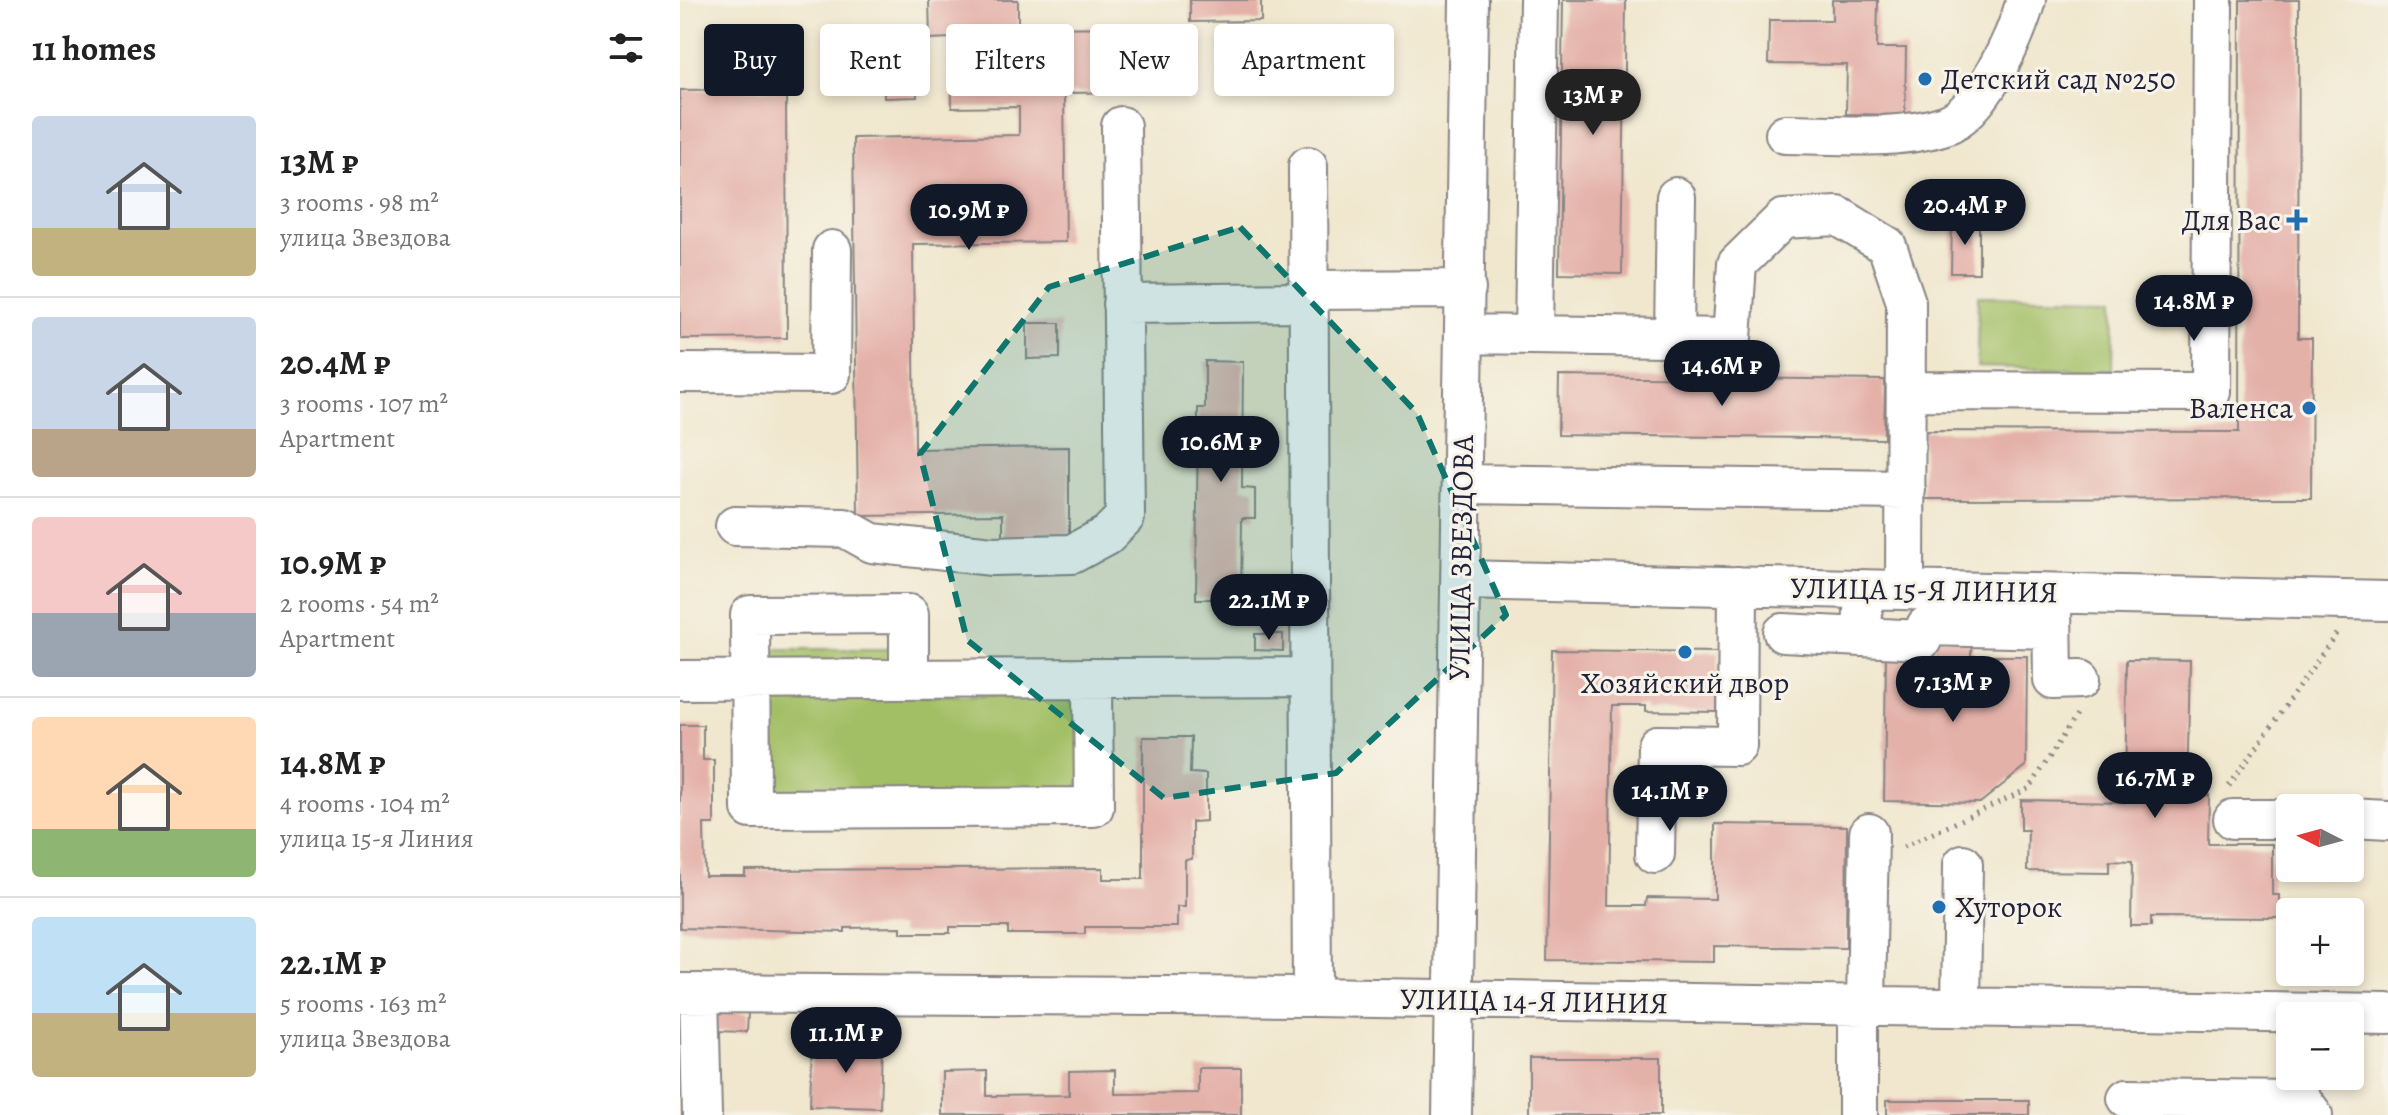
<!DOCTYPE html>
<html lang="en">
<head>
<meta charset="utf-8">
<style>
  :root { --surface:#fff; --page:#f2f2f2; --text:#222; --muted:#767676; --line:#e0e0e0; --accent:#111827 }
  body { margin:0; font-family:Alegreya,serif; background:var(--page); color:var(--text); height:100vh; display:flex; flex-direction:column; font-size:30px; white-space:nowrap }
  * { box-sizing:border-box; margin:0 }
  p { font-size:26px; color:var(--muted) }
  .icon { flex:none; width:44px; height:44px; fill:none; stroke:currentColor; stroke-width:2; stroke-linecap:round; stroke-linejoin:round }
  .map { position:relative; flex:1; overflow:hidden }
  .side { display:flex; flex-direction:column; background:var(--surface); width:680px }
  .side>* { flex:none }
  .banner { position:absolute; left:24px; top:24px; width:760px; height:72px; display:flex; gap:16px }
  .needle { width:52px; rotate:276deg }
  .fabs { position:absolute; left:1596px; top:794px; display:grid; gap:16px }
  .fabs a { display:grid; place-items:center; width:88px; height:88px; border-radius:8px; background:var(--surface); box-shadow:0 4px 12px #0003; font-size:40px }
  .price { position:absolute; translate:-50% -68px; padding:0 18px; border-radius:28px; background:var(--accent); color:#fff; font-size:26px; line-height:52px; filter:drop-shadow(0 2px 4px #0008) }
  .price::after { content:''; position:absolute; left:50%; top:48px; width:24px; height:18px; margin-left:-12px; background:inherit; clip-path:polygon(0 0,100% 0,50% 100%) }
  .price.selected { background:#222; color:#fff }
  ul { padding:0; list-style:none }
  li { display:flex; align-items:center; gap:24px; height:200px; padding:0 32px }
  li+li { border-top:2px solid var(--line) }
  li span { display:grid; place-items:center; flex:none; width:224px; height:160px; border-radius:8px; color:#555 }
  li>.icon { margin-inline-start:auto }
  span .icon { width:96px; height:96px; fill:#fffc; stroke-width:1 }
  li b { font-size:34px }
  h2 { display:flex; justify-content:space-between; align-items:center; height:96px; padding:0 32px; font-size:34px }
  .tag { padding:0 28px; border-radius:8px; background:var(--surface); box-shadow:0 4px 12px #0003; font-size:28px; line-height:72px }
  .tag.selected { background:var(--accent); color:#fff }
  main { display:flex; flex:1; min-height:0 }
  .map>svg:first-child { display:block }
  .green { fill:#a3bf65; stroke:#627050; stroke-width:2 }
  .building { fill:#e4b1a9 }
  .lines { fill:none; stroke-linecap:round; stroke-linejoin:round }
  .minor-casing { stroke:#898484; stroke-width:42 }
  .path { stroke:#898484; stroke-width:5; stroke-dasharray:2 6; stroke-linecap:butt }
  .minor { stroke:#fff; stroke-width:38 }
  .marked { fill:#0f766e; fill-opacity:0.2; stroke:#0f766e; stroke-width:6; stroke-dasharray:16 10; stroke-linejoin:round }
  .poi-dot { fill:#1f6fb2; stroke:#f7f3e8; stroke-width:3 }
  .labels { text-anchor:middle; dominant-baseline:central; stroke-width:6; stroke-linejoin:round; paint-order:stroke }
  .poi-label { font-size:30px; fill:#22223b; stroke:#f7f3e8; text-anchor:start }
  .street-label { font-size:30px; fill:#22223b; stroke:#f7f3e8 }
</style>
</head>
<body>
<main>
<section class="side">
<h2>11 homes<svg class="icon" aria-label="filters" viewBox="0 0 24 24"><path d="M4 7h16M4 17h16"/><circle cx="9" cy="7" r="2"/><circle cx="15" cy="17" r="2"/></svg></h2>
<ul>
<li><span style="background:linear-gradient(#c9d6e8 70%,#c2b280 0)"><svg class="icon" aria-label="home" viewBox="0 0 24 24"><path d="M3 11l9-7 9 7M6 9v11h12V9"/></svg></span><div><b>13M ₽</b><p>3 rooms · 98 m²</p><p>улица Звездова</p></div></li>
<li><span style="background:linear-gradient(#c9d6e8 70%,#b9a48a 0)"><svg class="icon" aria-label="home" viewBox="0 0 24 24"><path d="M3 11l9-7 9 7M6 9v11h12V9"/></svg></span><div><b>20.4M ₽</b><p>3 rooms · 107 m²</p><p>Apartment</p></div></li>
<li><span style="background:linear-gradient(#f6c9c9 60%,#9aa5b1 0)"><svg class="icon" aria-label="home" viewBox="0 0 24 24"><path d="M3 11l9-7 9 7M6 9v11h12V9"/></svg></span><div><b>10.9M ₽</b><p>2 rooms · 54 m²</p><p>Apartment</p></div></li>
<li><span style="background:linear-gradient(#ffd9b3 70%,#8fb573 0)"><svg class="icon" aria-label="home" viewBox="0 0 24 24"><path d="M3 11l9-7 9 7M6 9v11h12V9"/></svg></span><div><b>14.8M ₽</b><p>4 rooms · 104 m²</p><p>улица 15-я Линия</p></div></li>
<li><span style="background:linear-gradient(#bfe0f5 60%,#c2b280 0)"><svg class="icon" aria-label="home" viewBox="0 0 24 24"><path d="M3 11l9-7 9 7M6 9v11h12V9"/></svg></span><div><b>22.1M ₽</b><p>5 rooms · 163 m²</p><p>улица Звездова</p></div></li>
</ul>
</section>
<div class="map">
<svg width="1708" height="1115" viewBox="0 0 1708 1115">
  <rect width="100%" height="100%" fill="#f7f3e8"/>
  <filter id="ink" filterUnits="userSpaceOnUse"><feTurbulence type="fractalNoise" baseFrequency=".0125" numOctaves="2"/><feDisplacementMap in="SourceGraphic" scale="16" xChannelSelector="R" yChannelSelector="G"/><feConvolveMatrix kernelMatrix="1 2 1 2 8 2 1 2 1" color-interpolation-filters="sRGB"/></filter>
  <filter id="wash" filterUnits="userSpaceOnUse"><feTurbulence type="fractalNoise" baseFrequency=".006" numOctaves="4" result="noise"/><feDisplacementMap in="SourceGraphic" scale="32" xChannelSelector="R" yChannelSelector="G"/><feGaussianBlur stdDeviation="1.8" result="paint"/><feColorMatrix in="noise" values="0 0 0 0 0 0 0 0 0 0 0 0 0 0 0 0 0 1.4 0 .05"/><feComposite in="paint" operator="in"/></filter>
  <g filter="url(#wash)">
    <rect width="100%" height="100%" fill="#f0e7ce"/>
    <path class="green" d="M1298,296L1435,298L1434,370L1297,367Z
      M80,649H215V668H80Z
      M99,695H384L404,714V779L385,798L97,799L80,783V715Z"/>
    <g id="blocks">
      <path class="building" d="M249,0H338V28L463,27L464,92L384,93L386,242L233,244L235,449L389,447V543L323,544V514L178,516L173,138L339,135V107L272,108L271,38L250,39Z
        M510,0H581V21L510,22Z
        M883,0H946L942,274L879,273Z
        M1152,0H1198L1197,48H1226L1225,115L1166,114L1167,65L1088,64L1089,20H1152Z
        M1560,0H1619L1618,338H1632L1631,498L1243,499V431L1559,432Z
        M203,50H237V97L204,98Z
        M106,89L107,338L0,339V90Z
        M1272,221L1299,222V273H1271Z
        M347,323H380V358L347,359Z
        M525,361L563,362L562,488L575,489V518H562L561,599H516L518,408H525Z
        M879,376L1205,380L1204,439L878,435Z
        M575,634H603V651L575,650Z
        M1253,638L1292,639L1291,656H1347L1346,766L1300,803L1204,801L1206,655H1253Z
        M872,650L1038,652L1037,712L966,711V706H932L929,906H966L967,898L1035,899V824L1167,826L1166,948L1034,946V962L867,960Z
        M1447,660L1510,661L1507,795H1529L1528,844H1592V895H1599V918L1471,917V926H1451L1452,861L1429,860V872L1347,871L1348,830H1341V800L1445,802Z
        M0,725H23V760H34V824H24L25,876H65V870L423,868V879H463V737H511L510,773L526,774V821L512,822V859L505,860V907H497V927H405V934H328V927H270V933H221V927L165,928V932L0,928Z
        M34,1012L68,1013L67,1032L34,1031Z
        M132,1042L202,1044L200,1108L130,1106Z
        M849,1058H981V1115H849Z
        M518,1068H561V1115H262V1072L307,1071V1096L389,1095V1071L435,1070V1094L518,1093Z
        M1207,1100H1349V1115H1207Z"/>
    </g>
  </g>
  <g filter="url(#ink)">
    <use href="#blocks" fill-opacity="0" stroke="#898484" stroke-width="2"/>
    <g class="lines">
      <defs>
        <path id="minor" d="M1105,134C1154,134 1218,141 1265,125C1302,113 1336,36 1346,0
          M628,166L632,997
          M628,290L786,289
          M442,304L628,302
          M785,334L1052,338L1057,264L1103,219L1158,216L1207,246L1226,302L1225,589
          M854,335L859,0
          M994,337L996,197
          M0,373L151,374L152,250
          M1228,391L1531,392L1533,0
          M783,484L1226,490
          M55,526L165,528L192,543L312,556L392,554L427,535L445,517L441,126
          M781,580L1708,601
          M1372,604L1373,680L1401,679
          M1103,633L1182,637L1183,611
          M1182,637L1242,640L1246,626L1372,629
          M229,679V614L70,615L71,809L414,807L413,678
          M0,680L630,677
          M1553,819H1610
          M1670,819L1708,821
          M975,854L977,745L1057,746L1058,586
          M0,993L632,997L1708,1014
          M19,993L22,1115
          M1186,1005L1189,833
          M1281,1006L1283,864
          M1447,1098L1622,1100L1633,1115
          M772,1115L789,0
          M1178,1115V1005"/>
      </defs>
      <use href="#minor" class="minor-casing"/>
      <path class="path" d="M1549,786L1656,634
        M1223,847L1350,788L1398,712"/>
      <use href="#minor" class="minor"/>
    </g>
  </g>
  <path class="marked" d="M560,227L737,413L826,615L656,773L484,798L287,640L240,454L369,287Z"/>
  <g class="poi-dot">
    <circle cx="1245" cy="79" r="8"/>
    <path d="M1613 208h8v8h8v8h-8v8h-8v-8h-8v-8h8z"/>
    <circle cx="1629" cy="408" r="8"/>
    <circle cx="1005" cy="652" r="8"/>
    <circle cx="1259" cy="907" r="8"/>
  </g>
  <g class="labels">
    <g class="poi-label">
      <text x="1261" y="79">Детский сад №250</text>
      <text x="1601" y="220" text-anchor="end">Для Вас</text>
      <text x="1613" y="408" text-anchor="end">Валенса</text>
      <text x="1005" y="683" text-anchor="middle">Хозяйский двор</text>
      <text x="1275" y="907">Хуторок</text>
    </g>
    <g class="street-label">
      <text transform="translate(781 558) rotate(-89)">УЛИЦА ЗВЕЗДОВА</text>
      <text transform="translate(1244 590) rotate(1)">УЛИЦА 15-Я ЛИНИЯ</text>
      <text transform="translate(854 1001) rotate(1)">УЛИЦА 14-Я ЛИНИЯ</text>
    </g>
  </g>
</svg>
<div class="fabs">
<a><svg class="needle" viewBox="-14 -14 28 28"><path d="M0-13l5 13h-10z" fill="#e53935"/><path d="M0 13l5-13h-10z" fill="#767676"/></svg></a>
<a>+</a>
<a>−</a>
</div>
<b class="price selected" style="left:913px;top:137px">13M ₽</b>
<b class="price" style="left:1285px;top:247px">20.4M ₽</b>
<b class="price" style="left:289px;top:252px">10.9M ₽</b>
<b class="price" style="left:1514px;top:343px">14.8M ₽</b>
<b class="price" style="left:1042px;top:408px">14.6M ₽</b>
<b class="price" style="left:541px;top:484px">10.6M ₽</b>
<b class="price" style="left:589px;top:642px">22.1M ₽</b>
<b class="price" style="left:1273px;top:724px">7.13M ₽</b>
<b class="price" style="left:1475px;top:820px">16.7M ₽</b>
<b class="price" style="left:990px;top:833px">14.1M ₽</b>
<b class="price" style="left:166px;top:1075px">11.1M ₽</b>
<div class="banner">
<a class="tag selected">Buy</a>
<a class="tag">Rent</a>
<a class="tag">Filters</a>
<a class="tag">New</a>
<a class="tag">Apartment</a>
</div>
</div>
</main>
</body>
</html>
